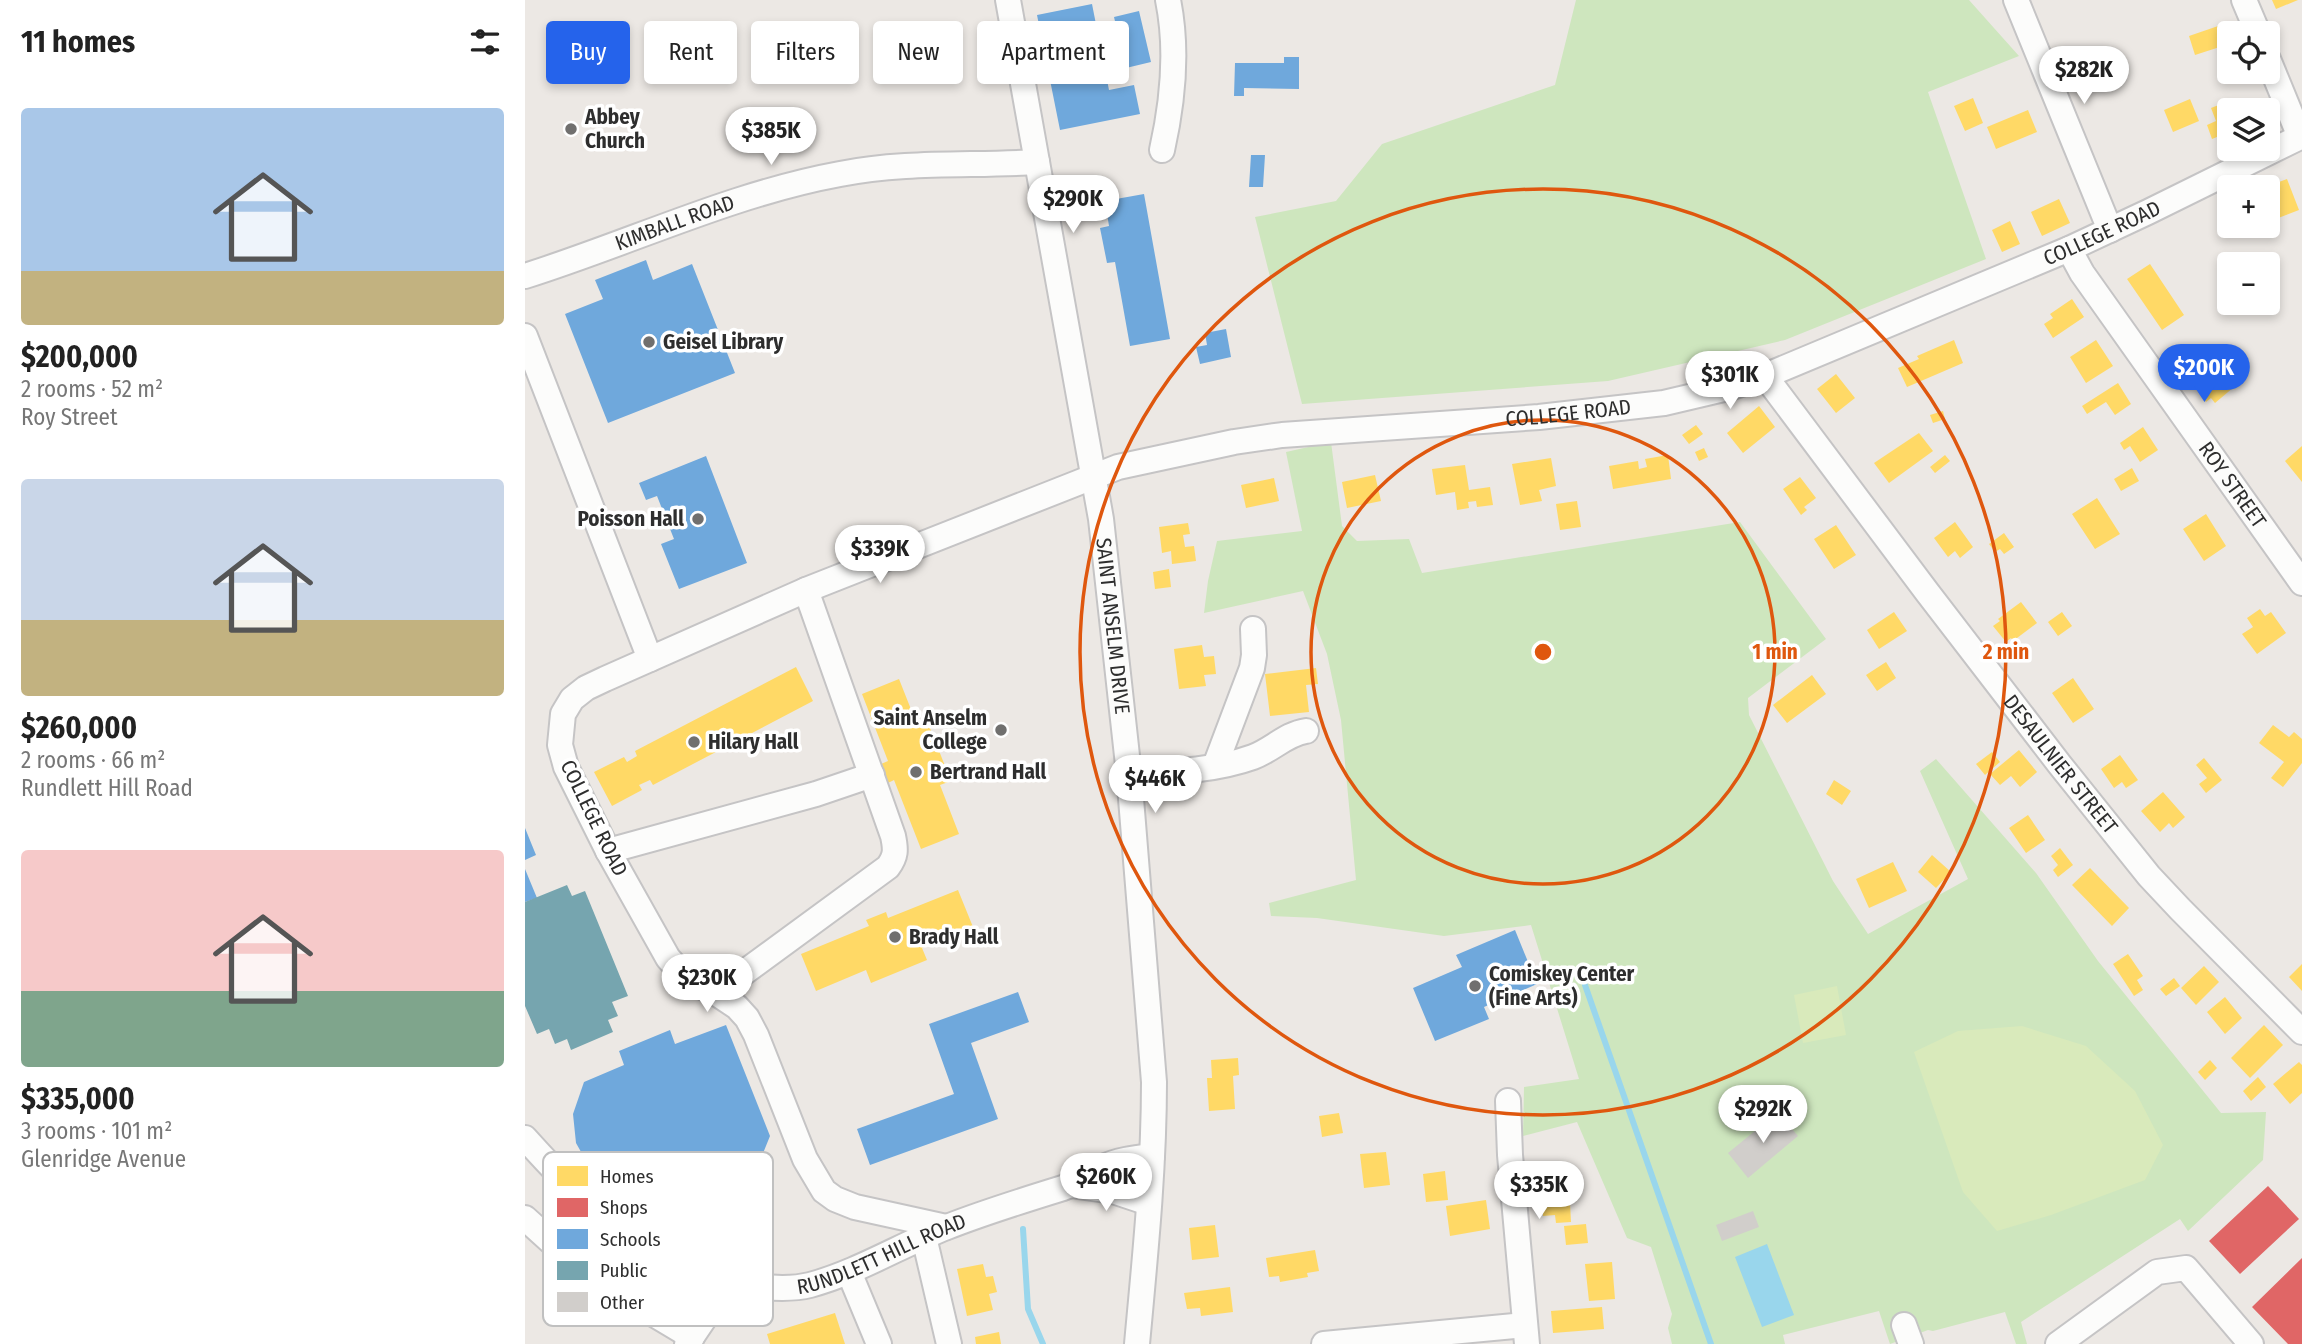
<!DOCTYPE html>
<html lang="en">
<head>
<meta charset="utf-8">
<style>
  :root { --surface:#fff; --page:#f6f6f6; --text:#222; --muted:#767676; --accent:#2563eb }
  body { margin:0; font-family:"Fira Sans Condensed",sans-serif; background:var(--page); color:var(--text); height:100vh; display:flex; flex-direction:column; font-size:26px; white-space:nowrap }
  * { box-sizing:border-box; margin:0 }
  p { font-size:23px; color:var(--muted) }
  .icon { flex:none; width:38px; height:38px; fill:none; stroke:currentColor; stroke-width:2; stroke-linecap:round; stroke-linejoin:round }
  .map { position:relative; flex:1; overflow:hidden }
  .details { display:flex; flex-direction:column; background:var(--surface); width:525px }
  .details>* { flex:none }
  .banner { position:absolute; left:21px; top:21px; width:665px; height:63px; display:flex; gap:14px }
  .fabs { position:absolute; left:1692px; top:21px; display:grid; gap:14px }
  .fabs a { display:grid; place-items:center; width:63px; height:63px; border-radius:7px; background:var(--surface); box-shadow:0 4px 10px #0003; font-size:35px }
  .price { position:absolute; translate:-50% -60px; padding:0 16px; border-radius:24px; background:#fff; color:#222; font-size:23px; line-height:46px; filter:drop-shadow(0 2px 4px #0008) }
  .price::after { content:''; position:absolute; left:50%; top:42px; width:21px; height:16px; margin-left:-10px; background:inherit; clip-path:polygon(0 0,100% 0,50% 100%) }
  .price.active { background:var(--accent); color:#fff }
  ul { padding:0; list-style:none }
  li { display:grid; align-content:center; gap:14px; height:371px; padding:0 21px }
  li span { display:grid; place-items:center; height:217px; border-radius:7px; color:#555 }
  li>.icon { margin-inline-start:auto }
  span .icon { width:126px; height:126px; fill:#fffc; stroke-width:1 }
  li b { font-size:30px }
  h2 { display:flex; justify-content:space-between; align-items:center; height:84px; padding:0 21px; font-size:30px }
  .tag { padding:0 24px; border-radius:7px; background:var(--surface); box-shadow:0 4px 10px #0003; font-size:24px; line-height:63px }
  .tag.active { background:var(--accent); color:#fff }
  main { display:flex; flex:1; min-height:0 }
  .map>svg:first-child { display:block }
  .green { fill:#cee6be }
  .pitch { fill:#d9eabb }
  .water { fill:#99d6ec }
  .homes { fill:#ffd966 }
  .shops { fill:#e06666 }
  .schools { fill:#6fa8dc }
  .public { fill:#76a5af }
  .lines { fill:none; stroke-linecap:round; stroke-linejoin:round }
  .stream { stroke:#99d6ec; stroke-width:6 }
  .building { fill:#d1cecb }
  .minor-casing { stroke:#c5c4c5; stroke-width:28 }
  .minor { stroke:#fcfcfb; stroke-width:24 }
  .ring { fill:none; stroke:#df570e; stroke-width:3.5 }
  .poi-dot { fill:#706f6e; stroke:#fff; stroke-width:2.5 }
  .labels { text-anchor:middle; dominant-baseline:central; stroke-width:7; stroke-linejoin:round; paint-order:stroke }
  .poi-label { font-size:21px; font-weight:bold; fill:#2e2e2e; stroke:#fff; text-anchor:start }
  .street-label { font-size:21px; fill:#2e2e2e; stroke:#fff }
  .key { fill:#fff; stroke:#c0c0c0; stroke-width:2 }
  .key-label { font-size:19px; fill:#2e2e2e }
  .centre { fill:#df570e; stroke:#fff; stroke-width:3.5 }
  .ring-label { font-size:21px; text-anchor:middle; font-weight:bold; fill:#df570e; stroke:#fff; stroke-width:7; stroke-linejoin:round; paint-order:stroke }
</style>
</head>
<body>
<main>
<section class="details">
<h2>11 homes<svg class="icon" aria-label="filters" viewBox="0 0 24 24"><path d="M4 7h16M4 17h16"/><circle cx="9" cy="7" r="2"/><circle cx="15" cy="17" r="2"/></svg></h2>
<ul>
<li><span style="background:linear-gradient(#a9c7e8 75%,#c2b280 0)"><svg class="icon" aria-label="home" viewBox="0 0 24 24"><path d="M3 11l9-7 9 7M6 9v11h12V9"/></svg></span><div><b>$200,000</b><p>2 rooms · 52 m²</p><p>Roy Street</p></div></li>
<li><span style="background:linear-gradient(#c9d6e8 65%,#c2b280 0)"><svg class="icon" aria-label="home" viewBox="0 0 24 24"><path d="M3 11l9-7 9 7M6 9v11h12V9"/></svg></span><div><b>$260,000</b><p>2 rooms · 66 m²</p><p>Rundlett Hill Road</p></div></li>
<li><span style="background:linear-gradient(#f6c9c9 65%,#7fa58c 0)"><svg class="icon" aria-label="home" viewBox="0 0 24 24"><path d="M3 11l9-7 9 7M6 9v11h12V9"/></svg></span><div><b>$335,000</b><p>3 rooms · 101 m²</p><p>Glenridge Avenue</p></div></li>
</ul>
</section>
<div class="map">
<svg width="1777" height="1344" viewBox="0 0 1777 1344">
  <rect width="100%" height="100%" fill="#ece8e4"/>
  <path class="green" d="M1051,0H1444L1494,56L1403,92L1461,259L1260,340L1083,381L777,404L730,217L811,201L857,144L1030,85Z
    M806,442L817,526L832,541L884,539L897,573L1215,522L1301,639L1223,698L1224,715L1308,881L1343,934L1443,879L1395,771L1411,759L1511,873L1573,961L1696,1113L1741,1112L1738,1160L1663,1231L1655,1219L1496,1322L1502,1344H1491L1480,1312L1408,1331L1403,1330L1365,1344L1354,1311L1258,1335L1260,1344H1147L1143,1328L1147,1314L1126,1247L1102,1238L1052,1122L998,1136L999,1087L1054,1079L1006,925L919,936L792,918L746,916L744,903L831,880L816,720L802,654L778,591L679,613L683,581L692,541L777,531L761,452Z"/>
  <path class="pitch" d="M1312,986L1321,1035L1278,1043L1269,995Z
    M1497,1026L1561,1046L1610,1091L1638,1145L1620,1180L1526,1215L1472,1231L1438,1192L1389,1052L1433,1031Z"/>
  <path class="water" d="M1242,1244L1269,1315L1237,1327L1210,1257Z"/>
  <path class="homes" d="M1747,0H1773L1751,9Z
    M1699,24L1704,44L1670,55L1664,36Z
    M1448,98L1458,123L1440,131L1429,106Z
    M1665,99L1674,121L1648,132L1639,110Z
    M1709,99L1711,103L1721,99L1725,110H1704V137L1699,140L1697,135L1687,139L1682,125L1691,121L1686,108Z
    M1503,110L1512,132L1471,149L1462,127Z
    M1762,179L1774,210L1743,222V186Z
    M1534,199L1545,223L1517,236L1506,212Z
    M1485,221L1495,244L1477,252L1467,230Z
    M1625,264L1659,315L1637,330L1602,279Z
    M1547,299L1559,317L1528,338L1519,324L1528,318L1525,314Z
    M1429,340L1438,363L1382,387L1373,368L1394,359L1392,356Z
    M1571,340L1588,366L1561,383L1545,357Z
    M1703,350L1718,367L1702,380L1709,387L1690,403L1686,398L1681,402L1671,389L1696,368L1690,361Z
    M1311,374L1330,398L1311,413L1292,389Z
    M1593,383L1606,404L1590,415L1581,402L1562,414L1557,406Z
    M1234,406L1250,427L1218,453L1202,433Z
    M1418,411L1420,419L1408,423L1405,415Z
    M1171,425L1178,434L1164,444L1157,435Z
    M1618,427L1633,450L1615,462L1605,446L1599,450L1595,443Z
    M1394,433L1408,451L1364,483L1349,463Z
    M1777,446V482L1760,461Z
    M1179,448L1183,457L1174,461L1170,452Z
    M1143,455L1146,479L1088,489L1084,466L1113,461L1114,469L1122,467L1120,459Z
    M1420,455L1425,461L1410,473L1405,467Z
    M1026,458L1031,486L1014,490L1017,501L995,505L987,464Z
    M940,465L944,490L965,487L968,505L952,507L951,501L943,502L944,508L932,510L930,492L911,495L907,469Z
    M1607,468L1614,481L1596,491L1589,479Z
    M850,475L856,501L822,508L817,482Z
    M1275,477L1291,498L1279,507L1282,510L1276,515L1258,489Z
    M749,478L754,501L721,508L716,485Z
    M1572,498L1595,534L1570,549L1547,514Z
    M1052,501L1056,527L1035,530L1031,504Z
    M1681,514L1701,546L1679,561L1658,529Z
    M1430,522L1448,547L1435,558L1430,551L1423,557L1409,538Z
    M663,523L665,534L658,535L660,547L669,546L671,561L647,564L646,551L637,553L634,527Z
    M1311,525L1331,555L1309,569L1289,539Z
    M1479,533L1489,547L1479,554L1475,549L1470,552L1464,544Z
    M644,569L646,587L630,589L628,572Z
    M1496,602L1512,623L1488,641L1486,638L1481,642L1468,626L1475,621L1473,619Z
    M1735,609L1740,616L1746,612L1761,633L1732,654L1717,634L1728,627L1722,618Z
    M1369,612L1382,631L1354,649L1342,630Z
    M1537,612L1547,626L1533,636L1523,622Z
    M677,645L679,657L689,656L691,674L679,675L681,686L654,689L649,649Z
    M1361,662L1371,678L1352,691L1341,675Z
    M271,667L288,701L128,785L125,780L114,785L117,790L87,806L69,772L99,757L102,762L112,756L110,751Z
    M791,668L793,684L781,685L784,712L745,716L740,674Z
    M1287,675L1301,694L1262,723L1248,705Z
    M1548,678L1569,709L1548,723L1527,693Z
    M374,679L393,727L403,723L426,781L415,785L434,834L396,849L369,780L363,783L356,764L363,761L337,694Z
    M1748,725L1764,737L1769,732L1777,739V763L1758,787L1746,778L1759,762L1734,743Z
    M1494,750L1512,772L1495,787L1486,776L1475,785L1465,774Z
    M1467,752L1475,762L1460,775L1451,764Z
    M1595,755L1613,780L1601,788L1597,782L1589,788L1576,769Z
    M1679,758L1697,780L1681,793L1674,784L1682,778L1671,765Z
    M1309,780L1326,791L1317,805L1301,794Z
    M1638,792L1660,817L1648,828L1644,823L1635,832L1616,811Z
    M1503,815L1520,840L1501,853L1484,828Z
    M1535,848L1548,865L1533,877L1528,870L1533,865L1526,856Z
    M1407,855L1426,872L1411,888L1393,872Z
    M1368,862L1382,891L1344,908L1331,879Z
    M1565,868L1604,908L1587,926L1547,885Z
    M433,890L448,927L397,948L402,960L346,983L341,970L291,991L276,954L344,926L341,920L361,912L363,918Z
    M1603,954L1618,976L1612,980L1618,990L1609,996L1588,964Z
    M1777,964V991L1764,977Z
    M1679,966L1694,982L1671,1005L1656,988Z
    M1649,978L1655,986L1641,996L1635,989Z
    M1700,997L1717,1018L1700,1034L1682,1012Z
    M1739,1025L1758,1045L1725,1078L1706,1058Z
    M713,1058L714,1075L708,1076L710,1109L684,1111L682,1078H687L686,1060Z
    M1685,1060L1692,1068L1680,1080L1673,1072Z
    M1774,1062L1777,1065V1093L1765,1104L1748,1084Z
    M1733,1077L1741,1087L1726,1101L1718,1091Z
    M814,1113L818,1133L797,1137L794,1116Z
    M861,1152L865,1185L839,1188L835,1154Z
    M920,1171L923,1200L901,1202L898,1174Z
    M1044,1184L1046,1222L1031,1223L1030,1215L1018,1216L1016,1185Z
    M961,1200L965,1229L925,1236L921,1206Z
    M1061,1224L1063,1243L1041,1245L1039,1226Z
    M690,1225L694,1257L667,1260L664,1228Z
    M790,1250L794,1271L782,1273L783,1277L755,1282L754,1276L744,1277L741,1258Z
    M1087,1262L1090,1299L1064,1301L1060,1264Z
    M458,1264L461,1277L468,1276L472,1292L464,1294L468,1310L442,1316L432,1269Z
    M705,1287L708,1312L676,1316L675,1308L662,1309L659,1293Z
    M1077,1307L1079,1329L1028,1333L1026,1311Z
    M310,1313L320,1344H245L242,1334Z
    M474,1332L476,1344H451L450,1337Z"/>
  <path class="shops" d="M1743,1186L1774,1219L1715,1274L1684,1241Z
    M1777,1258V1344H1763L1727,1307Z"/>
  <path class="schools" d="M567,4L584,90L609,85L615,114L535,130L512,15Z
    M614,11L626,62L601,68L589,17Z
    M759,57H774V89L719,88V96H709L710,63H759Z
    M726,155H740L738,187H724Z
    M619,194L645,339L605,346L590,262L582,263L575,228L584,226L580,201Z
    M121,260L128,280L167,264L210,373L83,423L40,314L78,299L70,280Z
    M701,329L706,357L675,364L671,347L682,345L680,333Z
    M181,456L222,563L154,589L136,544L149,539L132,496L121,500L114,483Z
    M0,828L11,855L0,860Z
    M0,869L12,898L0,902Z
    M990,930L1012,984L959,1007L964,1019L910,1041L888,988L937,967L931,955Z
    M493,992L504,1022L446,1043L473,1119L345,1165L332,1129L429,1094L404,1024Z
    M201,1025L245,1136L232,1168L149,1203L113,1191L104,1170L86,1180L71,1171L60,1159L51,1143L48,1114L59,1082L99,1065L94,1051L145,1030L150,1044Z"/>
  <path class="public" d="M42,885L47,896L60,891L103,996L87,1002L93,1016L83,1020L88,1032L46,1050L42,1039L30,1044L24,1029L12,1034L0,1006V902Z"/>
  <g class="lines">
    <path class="stream" d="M1060,985L1186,1344
      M498,1229L503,1309L518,1344"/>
  </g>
  <path class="building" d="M1253,1112L1273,1136L1223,1178L1203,1153Z
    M1228,1211L1234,1227L1197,1241L1191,1225Z"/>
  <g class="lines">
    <defs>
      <g id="minor">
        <path id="s1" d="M483,0L576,519L604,774L629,1082C629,1170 620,1257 612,1344"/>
        <path d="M1491,0L1585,230"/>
        <path d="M1719,0L1733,33"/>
        <path d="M1743,59L1775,137"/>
        <path d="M637,150C648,101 653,49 643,0"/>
        <path id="s2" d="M1544,249L1557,273L1777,583"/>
        <path id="s3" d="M0,276C105,243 206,194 315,174C380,161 446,166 512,162"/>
        <path d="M0,336L125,659"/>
        <path id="s4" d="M1240,376L1402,592L1535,765L1624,876L1655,909L1777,1032"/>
        <path d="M690,766L727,668L729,655L728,629"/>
        <path d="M604,774C645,772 689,771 728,757C747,750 761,734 781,731"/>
        <path d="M83,851L291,794L347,775"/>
        <path d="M191,993L363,867C371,856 371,850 368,836L281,590"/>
        <path d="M983,1101L985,1155L1002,1344"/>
        <path id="s5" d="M0,1138C63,1208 125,1269 221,1285C242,1288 265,1290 285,1285C333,1272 376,1245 422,1227C460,1212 499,1200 538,1188C552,1183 563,1174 576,1168C592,1160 610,1158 627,1156"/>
        <path d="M546,1185L588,1191L624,1203"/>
        <path d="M0,1218L43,1257L85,1288L167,1337"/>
        <path id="s6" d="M421,1227L330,1207L310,1199L299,1191L280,1159L231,1035L222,1018L212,1007L191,993L170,984L159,976L143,958L83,851L41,767L35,745L38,714L47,699L61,688L80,679L281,590L593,467L709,442L757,435L1014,417L1139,403L1207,387L1240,376L1544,249L1623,212L1777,136"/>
        <path d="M399,1237L424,1344"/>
        <path d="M324,1272L354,1344"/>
        <path d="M1379,1325L1386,1344"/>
        <path d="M162,1344L204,1282"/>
        <path d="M799,1344L1000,1325"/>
        <path d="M1533,1344L1632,1272L1661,1268L1726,1344"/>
      </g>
    </defs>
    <use href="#minor" class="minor-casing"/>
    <use href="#minor" class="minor"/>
  </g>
  <g class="ring">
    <circle cx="1018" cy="652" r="232"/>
    <circle cx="1018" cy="652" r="463"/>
  </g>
  <g class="poi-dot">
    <circle cx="46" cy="129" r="7"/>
    <circle cx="124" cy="342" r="7"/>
    <circle cx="173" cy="519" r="7"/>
    <circle cx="476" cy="730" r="7"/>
    <circle cx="169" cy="742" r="7"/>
    <circle cx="391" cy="772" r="7"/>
    <circle cx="370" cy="937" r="7"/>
    <circle cx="950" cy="986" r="7"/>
  </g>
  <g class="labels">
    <g class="poi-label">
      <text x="60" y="117">Abbey<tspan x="60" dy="24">Church</tspan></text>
      <text x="138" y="342">Geisel Library</text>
      <text x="159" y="519" text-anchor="end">Poisson Hall</text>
      <text x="462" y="718" text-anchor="end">Saint Anselm<tspan x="462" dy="24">College</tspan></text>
      <text x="183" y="742">Hilary Hall</text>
      <text x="405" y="772">Bertrand Hall</text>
      <text x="384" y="937">Brady Hall</text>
      <text x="964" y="974">Comiskey Center<tspan x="964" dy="24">(Fine Arts)</tspan></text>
    </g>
    <g class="street-label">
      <text stroke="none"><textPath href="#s3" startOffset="159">KIMBALL ROAD</textPath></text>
      <text stroke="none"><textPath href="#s6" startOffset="2322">COLLEGE ROAD</textPath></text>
      <text stroke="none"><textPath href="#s6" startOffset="1755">COLLEGE ROAD</textPath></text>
      <text stroke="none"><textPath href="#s2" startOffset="287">ROY STREET</textPath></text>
      <text stroke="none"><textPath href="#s1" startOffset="635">SAINT ANSELM DRIVE</textPath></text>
      <text stroke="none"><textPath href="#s4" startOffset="488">DESAULNIER STREET</textPath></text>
      <text transform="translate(69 818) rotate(64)">COLLEGE ROAD</text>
      <text stroke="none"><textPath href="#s5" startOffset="413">RUNDLETT HILL ROAD</textPath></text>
    </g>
  </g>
  <rect x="18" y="1152" width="230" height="174" rx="10" class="key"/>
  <rect x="32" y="1166" width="31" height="20" fill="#ffd966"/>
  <rect x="32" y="1198" width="31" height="19" fill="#e06666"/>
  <rect x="32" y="1229" width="31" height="20" fill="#6fa8dc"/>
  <rect x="32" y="1261" width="31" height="19" fill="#76a5af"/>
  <rect x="32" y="1292" width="31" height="20" fill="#d1cecb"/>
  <g class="key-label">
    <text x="75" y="1183">Homes</text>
    <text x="75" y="1214">Shops</text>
    <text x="75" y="1246">Schools</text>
    <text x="75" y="1277">Public</text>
    <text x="75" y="1309">Other</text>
  </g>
  <circle cx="1018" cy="652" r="10" class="centre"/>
  <g class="ring-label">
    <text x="1250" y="659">1 min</text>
    <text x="1481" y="659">2 min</text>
  </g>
</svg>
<div class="fabs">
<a><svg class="icon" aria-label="locate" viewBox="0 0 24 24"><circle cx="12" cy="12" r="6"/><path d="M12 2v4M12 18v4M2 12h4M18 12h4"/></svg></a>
<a><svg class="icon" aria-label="layers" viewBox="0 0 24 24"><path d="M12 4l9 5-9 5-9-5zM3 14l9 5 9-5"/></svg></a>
<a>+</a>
<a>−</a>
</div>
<b class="price" style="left:1559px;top:106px">$282K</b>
<b class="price" style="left:246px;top:167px">$385K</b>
<b class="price" style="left:548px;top:235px">$290K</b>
<b class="price active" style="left:1679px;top:404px">$200K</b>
<b class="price" style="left:1205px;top:411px">$301K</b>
<b class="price" style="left:355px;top:585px">$339K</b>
<b class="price" style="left:630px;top:815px">$446K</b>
<b class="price" style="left:182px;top:1014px">$230K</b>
<b class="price" style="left:1238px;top:1145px">$292K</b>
<b class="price" style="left:581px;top:1213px">$260K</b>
<b class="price" style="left:1014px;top:1221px">$335K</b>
<div class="banner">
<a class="tag active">Buy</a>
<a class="tag">Rent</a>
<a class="tag">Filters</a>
<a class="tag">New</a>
<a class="tag">Apartment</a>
</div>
</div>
</main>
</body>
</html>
